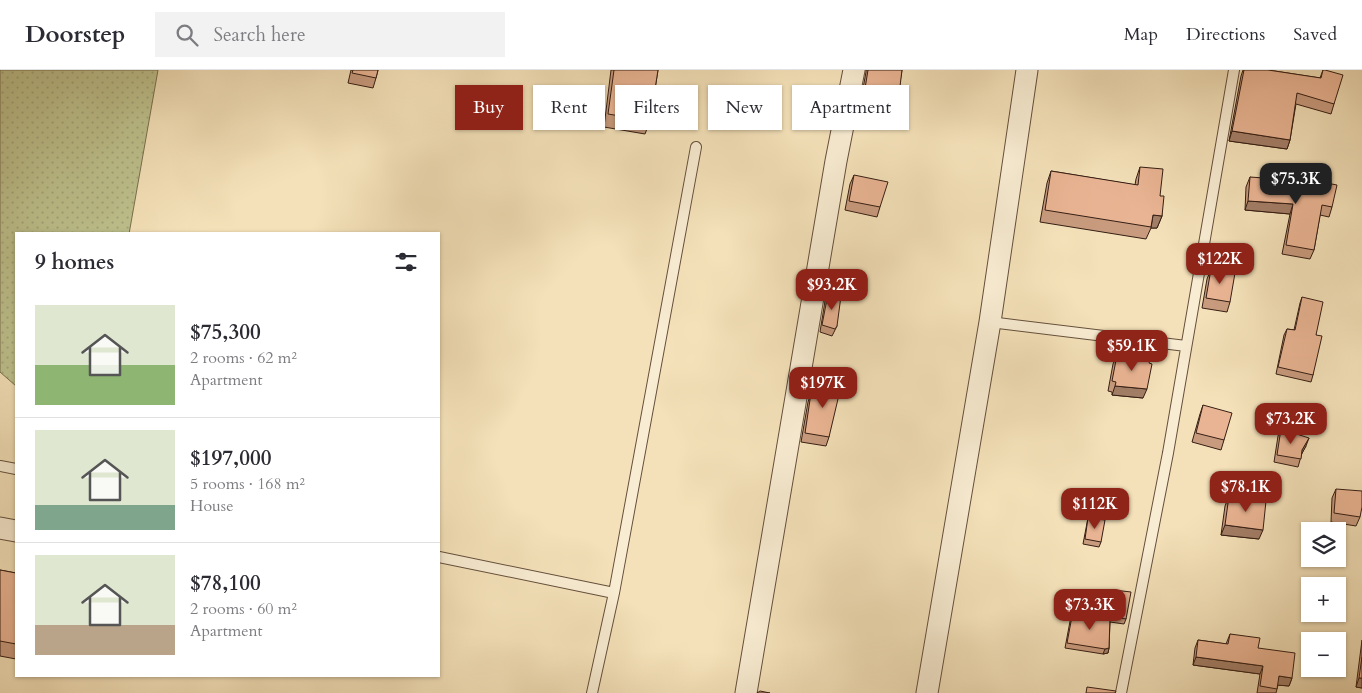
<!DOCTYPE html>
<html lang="en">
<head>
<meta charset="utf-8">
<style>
  :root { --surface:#fff; --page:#f2f2f3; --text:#2b2b33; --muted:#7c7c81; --line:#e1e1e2; --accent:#8f2418 }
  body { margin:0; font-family:Cardo,serif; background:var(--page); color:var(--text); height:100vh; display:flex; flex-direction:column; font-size:19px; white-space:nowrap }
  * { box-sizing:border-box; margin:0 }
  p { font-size:16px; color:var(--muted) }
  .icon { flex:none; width:28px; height:28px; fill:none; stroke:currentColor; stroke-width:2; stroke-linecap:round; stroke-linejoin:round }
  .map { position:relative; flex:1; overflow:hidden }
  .drawer { position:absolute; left:15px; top:162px; width:425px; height:445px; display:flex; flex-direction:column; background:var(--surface); border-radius:0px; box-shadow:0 1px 4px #0004 }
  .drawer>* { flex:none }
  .top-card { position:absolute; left:455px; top:15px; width:475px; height:45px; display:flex; gap:10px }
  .tools { position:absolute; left:1301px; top:452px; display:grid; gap:10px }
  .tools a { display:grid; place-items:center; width:45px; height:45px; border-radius:0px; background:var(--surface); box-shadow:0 1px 4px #0004; font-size:25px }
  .price { position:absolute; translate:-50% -42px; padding:0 11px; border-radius:10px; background:var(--accent); color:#fff; font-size:16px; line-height:32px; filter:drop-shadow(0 1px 2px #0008) }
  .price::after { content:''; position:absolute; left:50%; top:30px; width:15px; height:11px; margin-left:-8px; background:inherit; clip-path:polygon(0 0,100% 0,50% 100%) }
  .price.current { background:#222; color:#fff }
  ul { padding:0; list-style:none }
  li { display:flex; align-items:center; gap:15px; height:125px; padding:0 20px }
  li+li { border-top:1px solid var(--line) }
  li span { display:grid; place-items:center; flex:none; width:140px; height:100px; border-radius:0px; color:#555 }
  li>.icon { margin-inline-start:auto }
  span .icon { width:60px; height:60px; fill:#fffc; stroke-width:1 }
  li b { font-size:21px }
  h2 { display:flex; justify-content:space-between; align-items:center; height:60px; padding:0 20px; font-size:21px }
  .tag { padding:0 18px; border-radius:0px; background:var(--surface); box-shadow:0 1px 4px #0004; font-size:18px; line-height:45px }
  .tag.current { background:var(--accent); color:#fff }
  header { display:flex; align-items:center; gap:30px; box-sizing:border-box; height:70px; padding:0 25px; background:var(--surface); border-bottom:1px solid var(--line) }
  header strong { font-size:24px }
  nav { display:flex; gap:28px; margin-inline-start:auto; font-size:18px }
  .search { width:350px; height:45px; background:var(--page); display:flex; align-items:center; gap:12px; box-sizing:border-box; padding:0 18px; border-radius:0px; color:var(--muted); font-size:19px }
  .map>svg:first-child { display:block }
  .park { fill:url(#park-dots); stroke:#7a7050 }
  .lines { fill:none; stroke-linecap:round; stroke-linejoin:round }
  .service-casing { stroke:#654f3c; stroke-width:12 }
  .minor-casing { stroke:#654f3c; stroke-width:23 }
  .service { stroke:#f8ecd2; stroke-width:10 }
  .minor { stroke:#f8ecd2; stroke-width:21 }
  .wall { fill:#c89b7e; stroke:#351e13 }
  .shaded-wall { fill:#a37e67; stroke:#351e13 }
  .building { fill:#e9b493; stroke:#351e13 }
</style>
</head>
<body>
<header>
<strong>Doorstep</strong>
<div class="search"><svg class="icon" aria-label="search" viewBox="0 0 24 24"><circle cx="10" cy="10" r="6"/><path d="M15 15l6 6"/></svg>Search here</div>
<nav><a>Map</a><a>Directions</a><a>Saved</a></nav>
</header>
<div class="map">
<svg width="1362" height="623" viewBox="0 0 1362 623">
  <defs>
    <pattern id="park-dots" width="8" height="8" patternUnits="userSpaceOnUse" patternTransform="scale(1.25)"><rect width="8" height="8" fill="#bec28e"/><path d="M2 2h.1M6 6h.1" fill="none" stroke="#a4a67a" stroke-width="1.8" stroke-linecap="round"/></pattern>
  </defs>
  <rect width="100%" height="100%" fill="#f4e1b9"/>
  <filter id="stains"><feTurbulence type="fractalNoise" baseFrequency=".004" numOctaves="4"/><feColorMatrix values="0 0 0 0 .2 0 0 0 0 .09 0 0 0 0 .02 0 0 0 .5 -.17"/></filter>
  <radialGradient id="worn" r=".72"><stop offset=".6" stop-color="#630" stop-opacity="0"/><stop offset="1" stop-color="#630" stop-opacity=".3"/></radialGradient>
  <path class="park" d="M0,0H158L129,164H16V316L0,302Z"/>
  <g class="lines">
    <defs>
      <path id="service" d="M990,252L1186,276
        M0,396L16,399
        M439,487L614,523
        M592,623L614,523L696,77
        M1121,623L1168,383L1234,0"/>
      <path id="minor" d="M0,458L16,461
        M746,623L836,91L854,0
        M927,623L990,252L1027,0"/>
    </defs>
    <use href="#service" class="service-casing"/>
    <use href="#minor" class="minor-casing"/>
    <use href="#service" class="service"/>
    <use href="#minor" class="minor"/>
  </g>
  <path class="wall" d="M351,0H378L376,8L373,18L348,13Z
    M611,0H658L650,51L645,64L604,57Z
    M866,0H902L894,50L858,46L866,2Z
    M1243,0H1268L1320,8L1323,0L1334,34L1331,44L1296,34L1290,70L1287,79L1229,71L1241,6Z
    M1140,97L1160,126L1162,146L1157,158H1151L1146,169L1040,152L1047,113L1051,101L1135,115L1136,109Z
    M854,105L880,137L877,147L845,140L850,114Z
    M1250,107L1332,137L1329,147L1320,145L1314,180L1310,189L1282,184L1290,144L1245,140L1246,117Z
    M1211,199L1230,232L1227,242L1202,238L1207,209Z
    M828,224L837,256L832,266L820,262L825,231Z
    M1302,227L1316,265L1313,305L1311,312L1276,304L1284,265L1287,259L1294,260L1300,233Z
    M1117,285L1143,328L1112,325V322L1108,321L1113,294Z
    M824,311L829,367L826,376L801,372L808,332L811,323L819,324Z
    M1203,335L1224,370L1221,380L1192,372L1200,344Z
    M1281,359L1306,376L1302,383L1298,397L1274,392L1278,366Z
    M1336,419L1360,447L1356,456L1331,452L1332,428Z
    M1229,426L1259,469L1221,465L1225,436Z
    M1088,448L1101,472L1099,477L1083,474L1087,453Z
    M0,500L16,503V589L0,586Z
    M1114,520L1126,549L1124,554L1110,552L1109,578L1108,583L1103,584L1065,578L1071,546L1073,541L1108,548L1112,525Z
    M1230,564L1258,578L1292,608L1289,616L1278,615L1276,623H1257L1260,604L1193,595L1195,578L1198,570L1226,574Z
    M1362,570V618L1356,617Z"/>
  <path class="shaded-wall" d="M862,37L897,41L894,50L858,46Z
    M1232,61L1290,70L1287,79L1229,71Z
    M1248,131L1293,134L1290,144L1245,140Z
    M1153,145L1162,146L1157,158H1151Z
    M1115,316L1147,319L1143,328L1112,325Z
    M1309,368L1306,376L1300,387L1302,380Z
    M1225,455L1263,460L1259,469L1221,465Z
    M1109,578L1108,583L1103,584L1105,579Z
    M1196,587L1263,596L1260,604L1193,595Z
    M1279,606L1292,608L1289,616L1276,615Z
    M1359,608H1362V618L1356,617Z"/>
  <path class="building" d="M353,0H378L376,8L352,3Z
    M614,0H658L650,51L608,44Z
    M868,0H902L897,41L862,37Z
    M1244,0H1268L1321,8L1323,0H1325L1343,5L1334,34L1297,23L1290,70L1232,61Z
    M1140,97L1163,99L1160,126H1164L1162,146L1153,145L1151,157L1045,140L1051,101L1138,115Z
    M854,105L888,112L880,137L849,131Z
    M1250,107L1305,111V109L1337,115L1332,137L1322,135L1314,180L1286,175L1293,134L1248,131Z
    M1211,199L1235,203L1230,232L1206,228Z
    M828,224L841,226L837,256L835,259L822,255Z
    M1302,227L1323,232L1316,265L1322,266L1313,305L1278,297L1287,259L1295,260Z
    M1117,285L1150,290L1149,293L1152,294L1147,319L1115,316L1116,312L1112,311Z
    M824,311L842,312L829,367L805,363L811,323L821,324Z
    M1203,335L1232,343L1224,370L1196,363Z
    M1281,359L1309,368L1302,380L1301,389L1277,385Z
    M1336,419L1362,421V437L1360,447L1334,443Z
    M1229,426L1266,431L1263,460L1225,455Z
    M1088,448L1105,450L1101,472L1085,469Z
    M0,500L16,503V574L0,571Z
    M1114,520L1131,522L1126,549L1109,546Z
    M1073,541L1110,548L1109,578L1105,579L1067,573Z
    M1230,564L1260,568L1258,578L1295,583L1292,608L1279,606L1277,619L1260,616L1263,596L1196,587L1198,570L1228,574Z
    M1362,587V608H1359Z
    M1087,617L1116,621L1115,623H1086Z
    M760,621L770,623H757Z"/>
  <rect width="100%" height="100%" filter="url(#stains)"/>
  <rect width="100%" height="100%" fill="url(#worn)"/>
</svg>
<div class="tools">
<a><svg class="icon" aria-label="layers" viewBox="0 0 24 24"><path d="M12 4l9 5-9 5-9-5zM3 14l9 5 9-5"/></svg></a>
<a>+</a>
<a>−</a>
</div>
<b class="price current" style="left:1296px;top:135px">$75.3K</b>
<b class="price" style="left:1220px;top:215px">$122K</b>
<b class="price" style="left:832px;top:241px">$93.2K</b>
<b class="price" style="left:1132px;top:302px">$59.1K</b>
<b class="price" style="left:823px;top:339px">$197K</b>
<b class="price" style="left:1291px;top:375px">$73.2K</b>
<b class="price" style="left:1246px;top:443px">$78.1K</b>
<b class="price" style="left:1095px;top:460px">$112K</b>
<b class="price" style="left:1090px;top:561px">$73.3K</b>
<div class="top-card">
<a class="tag current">Buy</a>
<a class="tag">Rent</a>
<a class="tag">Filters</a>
<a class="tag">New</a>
<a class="tag">Apartment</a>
</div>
<section class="drawer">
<h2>9 homes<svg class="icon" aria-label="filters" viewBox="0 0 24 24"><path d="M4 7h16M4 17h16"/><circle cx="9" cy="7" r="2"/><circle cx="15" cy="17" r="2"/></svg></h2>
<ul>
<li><span style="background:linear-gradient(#dfe7d0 60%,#8fb573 0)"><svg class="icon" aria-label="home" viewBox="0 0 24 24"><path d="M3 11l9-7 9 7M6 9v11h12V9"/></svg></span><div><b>$75,300</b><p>2 rooms · 62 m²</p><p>Apartment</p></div></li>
<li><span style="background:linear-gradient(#dfe7d0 75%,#7fa58c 0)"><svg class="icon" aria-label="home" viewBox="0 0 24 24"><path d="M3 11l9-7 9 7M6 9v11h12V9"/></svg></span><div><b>$197,000</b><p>5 rooms · 168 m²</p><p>House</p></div></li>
<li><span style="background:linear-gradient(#dfe7d0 70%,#b9a48a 0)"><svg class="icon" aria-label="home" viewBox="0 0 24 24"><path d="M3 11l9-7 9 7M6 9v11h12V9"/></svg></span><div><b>$78,100</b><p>2 rooms · 60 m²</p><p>Apartment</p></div></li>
</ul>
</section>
</div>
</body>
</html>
